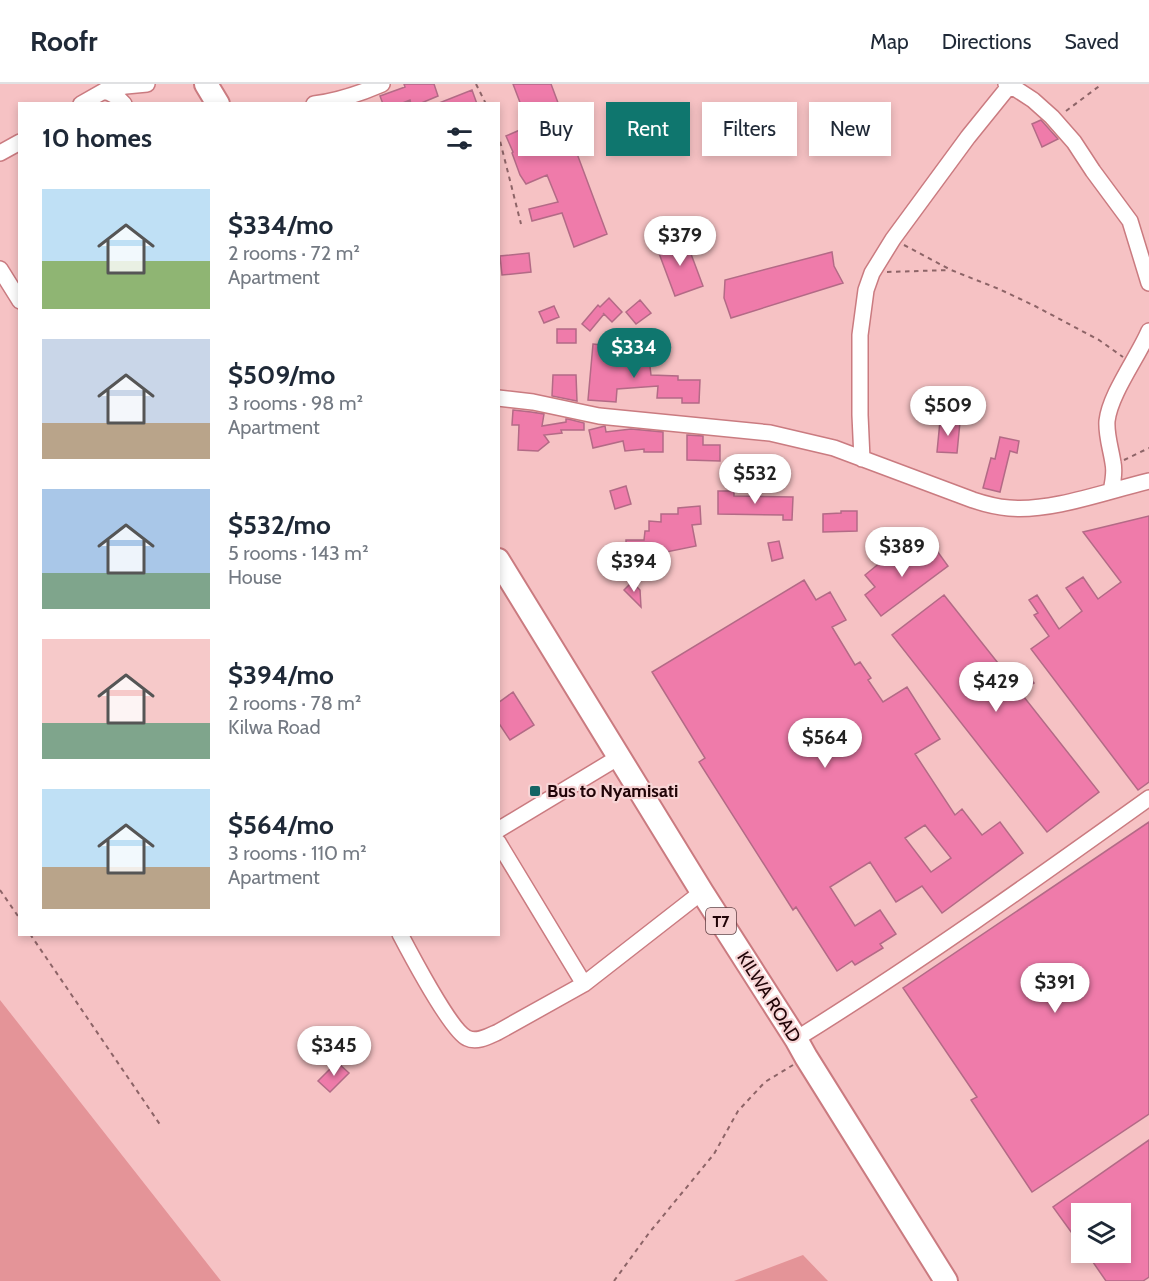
<!DOCTYPE html>
<html lang="en">
<head>
<meta charset="utf-8">
<style>
  :root { --surface:#fff; --page:#f6f6f7; --text:#1f2937; --muted:#747a83; --line:#e0e1e3; --accent:#0f766e }
  body { margin:0; font-family:Cabin,sans-serif; background:var(--page); color:var(--text); height:100vh; display:flex; flex-direction:column; font-size:22px; white-space:nowrap }
  * { box-sizing:border-box; margin:0 }
  p { font-size:20px; color:var(--muted) }
  .icon { flex:none; width:33px; height:33px; fill:none; stroke:currentColor; stroke-width:2; stroke-linecap:round; stroke-linejoin:round }
  .map { position:relative; flex:1; overflow:hidden }
  .drawer { position:absolute; left:18px; top:18px; width:482px; height:834px; display:flex; flex-direction:column; background:var(--surface); border-radius:0px; box-shadow:0 3px 9px #0003 }
  .drawer>* { flex:none }
  .guide { position:absolute; left:518px; top:18px; width:542px; height:54px; display:flex; gap:12px }
  .tools { position:absolute; left:1071px; top:1119px; display:grid; gap:12px }
  .tools a { display:grid; place-items:center; width:60px; height:60px; border-radius:0px; background:var(--surface); box-shadow:0 3px 9px #0003; font-size:30px }
  .price { position:absolute; translate:-50% -51px; padding:0 14px; border-radius:21px; background:#fff; color:#222; font-size:20px; line-height:39px; filter:drop-shadow(0 2px 3px #0008) }
  .price::after { content:''; position:absolute; left:50%; top:36px; width:18px; height:14px; margin-left:-9px; background:inherit; clip-path:polygon(0 0,100% 0,50% 100%) }
  .price.on { background:var(--accent); color:#fff }
  ul { padding:0; list-style:none }
  li { display:flex; align-items:center; gap:18px; height:150px; padding:0 24px }
  li span { display:grid; place-items:center; flex:none; width:168px; height:120px; border-radius:0px; color:#555 }
  li>.icon { margin-inline-start:auto }
  span .icon { width:72px; height:72px; fill:#fffc; stroke-width:1 }
  li b { font-size:26px }
  h2 { display:flex; justify-content:space-between; align-items:center; height:72px; padding:0 24px; font-size:26px }
  .pill { padding:0 21px; border-radius:0px; background:var(--surface); box-shadow:0 3px 9px #0003; font-size:21px; line-height:54px }
  .pill.on { background:var(--accent); color:#fff }
  header { display:flex; align-items:center; gap:36px; box-sizing:border-box; height:84px; padding:0 30px; background:var(--surface); border-bottom:2px solid var(--line) }
  header strong { font-size:28px }
  nav { display:flex; gap:33px; margin-inline-start:auto; font-size:21px }
  .map>svg:first-child { display:block }
  .green { fill:#e49498 }
  .building { fill:#ef7baa; stroke:#b36a86; stroke-width:1.5; fill-rule:evenodd }
  .lines { fill:none; stroke-linecap:round; stroke-linejoin:round }
  .minor-casing { stroke:#ca7b80; stroke-width:18 }
  .highway-casing { stroke:#ca7b80; stroke-width:26 }
  .path { stroke:#8d6467; stroke-width:2; stroke-dasharray:4.5 4.5; stroke-linecap:butt }
  .minor { stroke:#fff; stroke-width:15 }
  .highway { stroke:#fff; stroke-width:22 }
  .poi-dot { fill:#146464; stroke:#f7d4d5; stroke-width:2 }
  .labels { text-anchor:middle; dominant-baseline:central; stroke-width:4.5; stroke-linejoin:round; paint-order:stroke }
  .shield { fill:#f7d4d5; stroke:#604245; stroke-width:1.5 }
  .shield-label { font-size:16px; font-weight:bold; fill:#200407 }
  .poi-label { font-size:18px; font-weight:bold; fill:#200407; stroke:#f7d4d5; text-anchor:start }
  .street-label { font-size:18px; fill:#200407; stroke:#f7d4d5 }
</style>
</head>
<body>
<header>
<strong>Roofr</strong>
<nav><a>Map</a><a>Directions</a><a>Saved</a></nav>
</header>
<div class="map">
<svg width="1149" height="1197" viewBox="0 0 1149 1197">
  <rect width="100%" height="100%" fill="#f6c2c4"/>
  <path class="green" d="M0,916L221,1197H0Z
    M803,1171L828,1197H734Z"/>
  <path class="building" d="M404,0H434L438,12L419,20H411L410,16L400,20H383L380,12L405,3Z
    M513,0H551L607,150L574,163L562,129L532,137L529,125L558,118L547,91L526,100L520,91L512,69L513,68L506,52L529,42Z
    M472,6L477,20H439V19Z
    M1041,36L1058,55L1042,63L1032,40Z
    M685,154L703,202L675,212L657,164Z
    M832,168L834,182L843,199L731,234L724,214L725,196Z
    M529,169L531,188L502,191L500,172Z
    M609,214L622,228L612,238L603,229L604,230L590,247L582,240L598,221L600,223Z
    M640,216L651,229L636,240L626,228Z
    M554,222L559,233L544,239L539,228Z
    M557,245H576V259H557Z
    M593,260L609,262L608,277L649,274L651,291L678,292V296H700L699,319H682V314H657L658,302L617,305L616,318L588,316Z
    M553,291H576L577,317L552,312Z
    M513,326L531,328L544,330L542,342L566,338V335H568L584,339V346H561L562,349L544,351L549,358L538,367L518,366L519,341H512Z
    M940,337L960,338L957,369L937,368Z
    M605,342L606,348L631,345L663,348V368H644V365L625,367L623,357L593,364L589,346Z
    M687,351L703,352V361H720V377L687,376Z
    M1000,353L1019,357L1017,369L1010,367L1000,408L983,404L991,374L995,375Z
    M626,402L631,420L615,425L610,407Z
    M718,407H734V412L793,413L792,436H783V431L718,430Z
    M700,422L701,440L692,441L696,462L661,469L663,485L648,487L647,476L624,475L625,464H626V456H644L645,447H649V437L661,438V430H678V424Z
    M841,427H857V447L823,448V430L841,429Z
    M1149,432V698L1138,706L1031,565L1049,552L1034,531L1038,529L1029,516L1037,511L1059,545L1082,527L1066,504L1083,493L1098,515L1121,498L1083,448Z
    M779,457L783,474L772,477L768,459Z
    M932,460L948,482L881,532L865,511L875,503L865,491L892,469L903,482Z
    M804,496L816,516L830,508L846,536L832,543L855,581L860,578L871,594L868,596L883,618L907,603L940,655L915,670L955,731L962,725L982,751L1000,738L1023,769L942,829L922,802L896,818L870,778L830,803L855,842L880,826L896,850L880,860L883,864L855,881L852,877L837,887L796,823L793,826L699,678L705,674L652,588ZM925,741L951,774L931,788L905,754Z
    M632,498L640,506L641,523L624,506Z
    M944,511L1013,598L1027,589L1034,599L1020,608L1099,708L1047,748L892,551Z
    M513,608L534,641L510,656L498,638V619Z
    M1149,738V1030L1032,1108L971,1016L977,1013L903,904Z
    M337,978L349,989L330,1008L318,997Z
    M1149,1056V1193L1143,1197H1106L1086,1168H1120V1130H1082V1163L1053,1123Z"/>
  <g class="lines">
    <defs>
      <path id="minor" d="M1006,0L1010,1L1033,16L1052,33L1074,58L1093,87L1130,137L1149,199
        M104,7C112,9 118,13 124,20
        M81,20L104,7L126,2L147,0
        M314,20C338,17 359,10 382,0
        M0,69L20,58
        M0,185L20,217
        M498,314L533,318L599,332L770,349L834,364L973,416C985,420 997,423 1009,424C1051,428 1107,407 1149,397
        M862,375L860,331V251L866,206L872,189L893,155L968,53L1010,1
        M1111,407C1113,398 1115,388 1113,379C1111,365 1106,351 1107,337C1110,310 1138,273 1149,247
        M498,746L619,673
        M498,758L584,900
        M400,850C410,869 451,947 467,954C477,959 489,952 498,948L584,900L702,808
        M796,955C917,880 1033,797 1149,714"/>
      <path id="highway" d="M206,0L218,20
        M498,476L702,808L796,955L806,973L946,1197"/>
    </defs>
    <use href="#minor" class="minor-casing"/>
    <use href="#highway" class="highway-casing"/>
    <path class="path" d="M476,0L486,20
      M1066,27L1102,0
      M498,49L521,140
      M904,161L951,186L999,205L1035,222L1099,256L1123,273
      M887,188L950,186
      M1124,376L1149,364
      M0,806L20,835
      M30,850L161,1042
      M614,1197L649,1149L714,1070L738,1027L765,998L793,981"/>
    <use href="#minor" class="minor"/>
    <use href="#highway" class="highway"/>
  </g>
  <rect class="poi-dot" x="529" y="701" width="12" height="12" rx="3"/>
  <g class="labels">
    <rect class="shield" x="706" y="824" width="30" height="26" rx="4.5"/>
    <g class="shield-label">
      <text x="721" y="837">T7</text>
    </g>
    <g class="poi-label">
      <text x="547" y="707">Bus to Nyamisati</text>
    </g>
    <g class="street-label">
      <text transform="translate(769 913) rotate(58)">KILWA ROAD</text>
    </g>
  </g>
</svg>
<div class="tools">
<a><svg class="icon" aria-label="layers" viewBox="0 0 24 24"><path d="M12 4l9 5-9 5-9-5zM3 14l9 5 9-5"/></svg></a>
</div>
<b class="price" style="left:680px;top:183px">$379</b>
<b class="price on" style="left:634px;top:295px">$334</b>
<b class="price" style="left:948px;top:353px">$509</b>
<b class="price" style="left:755px;top:421px">$532</b>
<b class="price" style="left:902px;top:494px">$389</b>
<b class="price" style="left:634px;top:509px">$394</b>
<b class="price" style="left:996px;top:629px">$429</b>
<b class="price" style="left:825px;top:685px">$564</b>
<b class="price" style="left:1055px;top:930px">$391</b>
<b class="price" style="left:334px;top:993px">$345</b>
<div class="guide">
<a class="pill">Buy</a>
<a class="pill on">Rent</a>
<a class="pill">Filters</a>
<a class="pill">New</a>
</div>
<section class="drawer">
<h2>10 homes<svg class="icon" aria-label="filters" viewBox="0 0 24 24"><path d="M4 7h16M4 17h16"/><circle cx="9" cy="7" r="2"/><circle cx="15" cy="17" r="2"/></svg></h2>
<ul>
<li><span style="background:linear-gradient(#bfe0f5 60%,#8fb573 0)"><svg class="icon" aria-label="home" viewBox="0 0 24 24"><path d="M3 11l9-7 9 7M6 9v11h12V9"/></svg></span><div><b>$334/mo</b><p>2 rooms · 72 m²</p><p>Apartment</p></div></li>
<li><span style="background:linear-gradient(#c9d6e8 70%,#b9a48a 0)"><svg class="icon" aria-label="home" viewBox="0 0 24 24"><path d="M3 11l9-7 9 7M6 9v11h12V9"/></svg></span><div><b>$509/mo</b><p>3 rooms · 98 m²</p><p>Apartment</p></div></li>
<li><span style="background:linear-gradient(#a9c7e8 70%,#7fa58c 0)"><svg class="icon" aria-label="home" viewBox="0 0 24 24"><path d="M3 11l9-7 9 7M6 9v11h12V9"/></svg></span><div><b>$532/mo</b><p>5 rooms · 143 m²</p><p>House</p></div></li>
<li><span style="background:linear-gradient(#f6c9c9 70%,#7fa58c 0)"><svg class="icon" aria-label="home" viewBox="0 0 24 24"><path d="M3 11l9-7 9 7M6 9v11h12V9"/></svg></span><div><b>$394/mo</b><p>2 rooms · 78 m²</p><p>Kilwa Road</p></div></li>
<li><span style="background:linear-gradient(#bfe0f5 65%,#b9a48a 0)"><svg class="icon" aria-label="home" viewBox="0 0 24 24"><path d="M3 11l9-7 9 7M6 9v11h12V9"/></svg></span><div><b>$564/mo</b><p>3 rooms · 110 m²</p><p>Apartment</p></div></li>
</ul>
</section>
</div>
</body>
</html>
